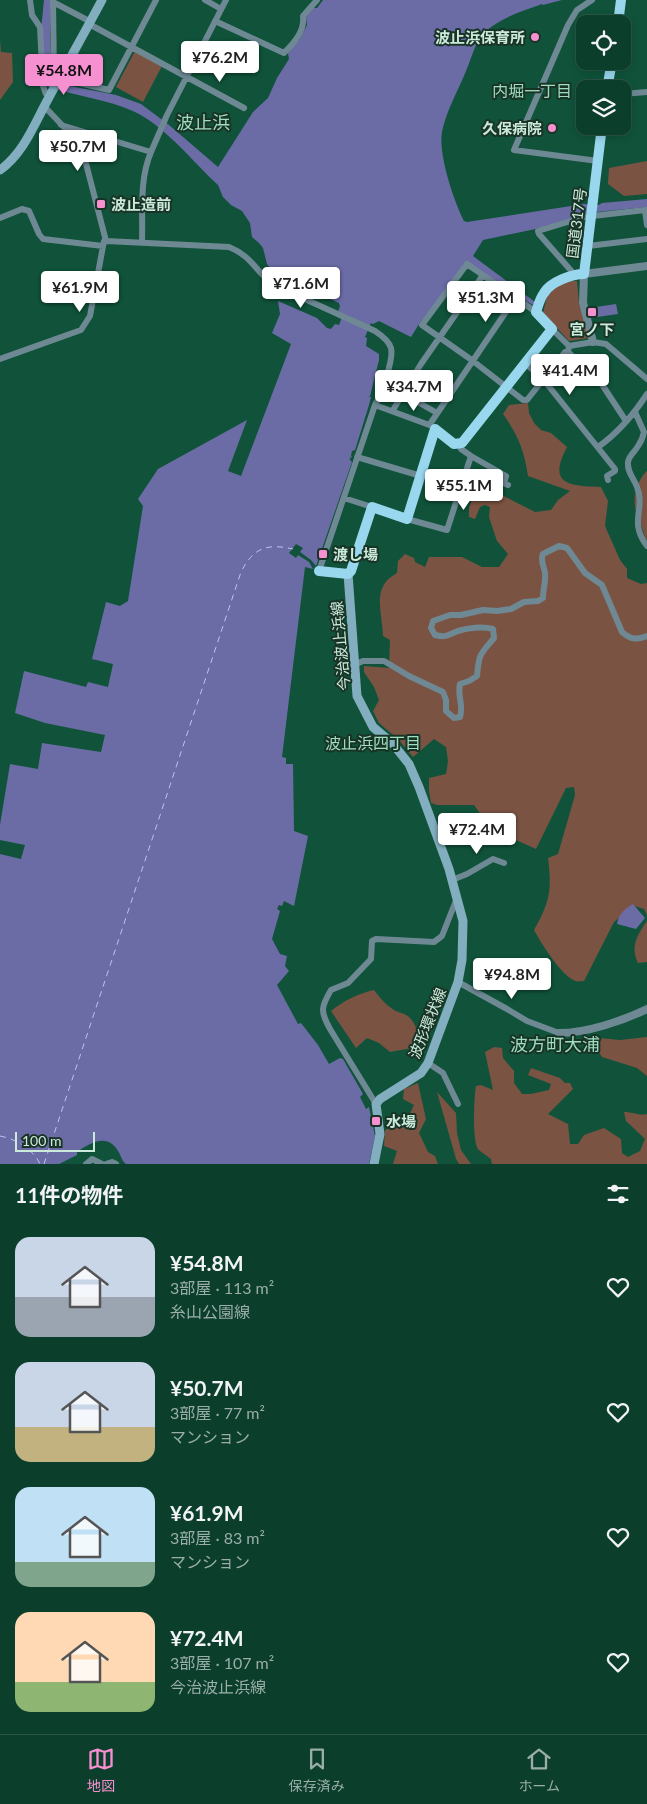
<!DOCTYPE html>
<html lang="ja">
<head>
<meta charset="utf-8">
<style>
  :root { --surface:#0c3e2c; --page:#1a4938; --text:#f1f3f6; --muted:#9aaea9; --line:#2c5748; --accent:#f690d0 }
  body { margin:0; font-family:Lato,"Noto Sans JP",sans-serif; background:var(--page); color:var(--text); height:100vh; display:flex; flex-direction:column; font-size:19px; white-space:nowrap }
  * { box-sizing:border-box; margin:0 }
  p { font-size:16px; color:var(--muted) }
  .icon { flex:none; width:28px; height:28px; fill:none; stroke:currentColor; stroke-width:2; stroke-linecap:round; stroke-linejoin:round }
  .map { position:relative; height:1164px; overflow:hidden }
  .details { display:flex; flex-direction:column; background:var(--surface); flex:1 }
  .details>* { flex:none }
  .fabs { position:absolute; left:576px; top:15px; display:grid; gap:10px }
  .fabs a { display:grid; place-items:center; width:55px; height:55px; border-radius:10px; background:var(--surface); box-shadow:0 2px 8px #0003,0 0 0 1px var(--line); font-size:25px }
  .scale { position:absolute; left:15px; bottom:12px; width:80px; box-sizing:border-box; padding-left:5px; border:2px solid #cbeada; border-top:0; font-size:14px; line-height:18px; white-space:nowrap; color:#cbeada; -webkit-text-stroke:4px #193327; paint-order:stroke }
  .price { position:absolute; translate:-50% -42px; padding:0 11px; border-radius:5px; background:#fff; color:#222; font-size:16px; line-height:32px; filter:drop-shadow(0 1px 2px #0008) }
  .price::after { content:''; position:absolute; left:50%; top:30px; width:15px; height:11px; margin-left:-8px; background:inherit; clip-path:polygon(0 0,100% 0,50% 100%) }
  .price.selected { background:var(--accent); color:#111 }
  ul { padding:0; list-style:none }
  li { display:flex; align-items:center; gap:15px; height:125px; padding:0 15px }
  li span { display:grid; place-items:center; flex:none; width:140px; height:100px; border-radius:15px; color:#555 }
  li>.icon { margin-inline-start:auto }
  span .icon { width:60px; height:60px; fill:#fffc; stroke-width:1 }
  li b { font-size:21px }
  h2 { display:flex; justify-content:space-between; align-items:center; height:60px; padding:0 15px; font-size:21px }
  .dock { display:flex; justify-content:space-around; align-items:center; height:70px; border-top:1px solid var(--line); background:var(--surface); font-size:14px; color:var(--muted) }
  .dock a { display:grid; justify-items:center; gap:2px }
  .dock .selected { color:var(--accent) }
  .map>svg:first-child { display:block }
  .green { fill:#7b5342 }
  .water { fill:#6b6ca6 }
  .pier { fill:#10533a }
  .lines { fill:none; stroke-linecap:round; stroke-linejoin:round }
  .ferry { stroke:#bfc1f5; stroke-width:1; stroke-dasharray:6 5; stroke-linecap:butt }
  .minor { stroke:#6e8994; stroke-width:6 }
  .tertiary { stroke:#6e8994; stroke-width:8 }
  .secondary { stroke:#82aebf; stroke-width:9 }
  .trunk { stroke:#98d7ee; stroke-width:10 }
  .poi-dot { fill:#f690d0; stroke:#193327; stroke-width:2 }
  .labels { text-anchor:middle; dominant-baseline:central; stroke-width:4; stroke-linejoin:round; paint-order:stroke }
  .poi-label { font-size:15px; font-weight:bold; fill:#cbeada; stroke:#193327; text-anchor:start }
  .street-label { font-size:15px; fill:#cbeada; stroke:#193327 }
  .neighbourhood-label { font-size:16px; fill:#9eddbe; stroke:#193327 }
  .quarter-label { font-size:18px; fill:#9eddbe; stroke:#193327 }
</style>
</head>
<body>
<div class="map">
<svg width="647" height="1164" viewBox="0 0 647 1164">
  <rect width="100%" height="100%" fill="#10533a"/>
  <path class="green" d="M0,40L1,52L12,53L13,82L0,100Z
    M135,51L162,66L143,102L116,87Z
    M647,161V194L624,196L608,184L609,168Z
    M567,281H577L579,304L590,338L569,341L543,313L548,292Z
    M528,403L529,413L534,423L541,430L551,433L567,447C547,485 569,486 601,487L608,501L605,526L620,560L627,569V578L641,584L647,583V915L644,909L634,906L614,922L584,981C582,981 577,982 576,981C562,977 541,943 534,930C550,902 552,890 548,858L558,854L575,795L574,787L566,788L536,849L491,829L474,805H437L431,803L429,791V778L446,774L448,761L446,747L434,739L413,757L398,739L379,723L373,711L379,700L374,687L364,672V666L389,668L390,640L383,636C382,610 371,587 397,573L398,561L405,554L414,558L415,562L425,567L429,557H462L482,567H499L508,554L497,541L489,517L490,507L485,505L480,507L475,519L469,517V508L473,496L480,497L487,494L498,493L535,512L551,510L558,500L570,491L528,476C524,450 518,435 503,414L509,405Z
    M647,471V540C643,534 643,529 640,522C639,518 637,515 636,511C632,498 637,480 647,471Z
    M647,921V962L638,963C630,947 637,935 647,921Z
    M374,990C380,998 386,1005 394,1010C399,1013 405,1013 409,1017C417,1025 420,1037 417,1047L390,1052L379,1043L367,1038L356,1048L331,1011C345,1000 357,994 374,990Z
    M647,1037V1076L637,1068L602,1057L593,1043L599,1038L620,1040Z
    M494,1047L502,1048L503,1058L514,1071V1083L522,1094H531L549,1090L551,1084L528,1075L531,1068L560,1078L565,1083H570L573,1089L548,1114L568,1124L570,1144H578L584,1135L604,1128L621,1139L622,1153L628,1157L640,1151L645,1139L626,1121L624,1112C633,1112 639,1116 647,1114V1164H492L491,1159C487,1156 481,1152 478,1149C472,1141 474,1096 476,1086L481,1085L493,1090L485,1052Z
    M418,1083L426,1119L419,1133L428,1152L435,1156L438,1164H393L397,1151L384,1146L385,1130C402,1125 407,1121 414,1105L403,1099L404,1089Z
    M437,1092L456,1113L457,1133L461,1150L471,1164H459L456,1159Z"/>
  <path class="water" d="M44,0H51L50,36L52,79L70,86L116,95L141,104L169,125L218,167L253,112L268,98L277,78L289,59L288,53L300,39L307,25L306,17L313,8H317L323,0H562L543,5L542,4C523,11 499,18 484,33C475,42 471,60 466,71C458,91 446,111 442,132C438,154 454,201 464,221L467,222L584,204L599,205L602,203L647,199V207L586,213L545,227L483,240L473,256L535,302L533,305L467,264L419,324L411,337L379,321L373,324L371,323L365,337L367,338L366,346L379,354V360L370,396H368L371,397L369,405L355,450L352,451L351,455L352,458L350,457V460L352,462L316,566L313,569L305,567L282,757L286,758V764H293L294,831L308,836L294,906L284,901L282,906L279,905L277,909L280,911L272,939L280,954L287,956L285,966L289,971L277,985L298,1024L301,1023L318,1045L329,1064L340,1058L343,1059L363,1094L360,1097L366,1109L369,1107L375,1136L369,1164H126C121,1160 122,1157 118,1151C107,1132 89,1144 77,1152V1155L59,1164H0V854L21,859L25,845L0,840V825L10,764L38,769L42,743L101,752L105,735L45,723L15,713L24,671L86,687L88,682L108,687L113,664L92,659L106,602L120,606L128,601L143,506L138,499L158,469L247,420L228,471L241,476L291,344L272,333L280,314L278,301L317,318L327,328L331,329L335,324L339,325L343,314L338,312L340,306L339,303L275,274L267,264L263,248L259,243L252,237L250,223L242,211L231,205L223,197L218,185C193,162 166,127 135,112C107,99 75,96 46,86L45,84L41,30Z
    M616,304L618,314L597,317L596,307Z
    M633,904L645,918L636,929L617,924C619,913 625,909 633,904Z"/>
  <path class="pier" d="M296,544L303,548L300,552L311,560L316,566L313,569L309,562L298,555L296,558L289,553Z"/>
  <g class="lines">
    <path class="ferry" d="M0,1136C16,1139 33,1149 40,1164
      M44,1164L241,572C253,548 267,543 293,549"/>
    <path class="minor" d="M30,0L32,15L40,27L43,86L46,94L50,96
      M53,0L54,77L109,90L156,0
      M205,0L221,9
      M592,0L577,10L568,25L514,150L598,161
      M53,2L91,22
      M215,21L284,53C294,43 305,31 303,16L317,0
      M89,24L244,108
      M622,94L647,92
      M44,106L77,141L83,152L106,241
      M61,125L151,152L167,115L226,0
      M647,210H645L647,225
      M0,218L22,209L29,211L39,234L43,239L103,246
      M106,241L229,247C253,257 254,270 274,285L375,331C381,335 389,341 391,348C394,360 381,394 375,405L319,571
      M142,242C143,212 139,180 151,152
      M588,246L647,239
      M574,274L539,234L538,231L584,217L645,210
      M536,312L467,264L422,325L473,361L523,400H527L565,352H568L569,346
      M552,329L569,346L593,342L606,344L647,379
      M568,352L601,383L626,421
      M0,359L81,330L90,316L104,241H106
      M525,363L543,379L615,469V471L607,476L608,480
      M402,393L437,413
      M375,405L432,426
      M393,410L421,364L483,275
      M635,412L644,432C643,437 641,442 638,446C635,452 629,455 628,462C627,473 634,478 637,487C646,509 628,521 647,546
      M430,424L516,297
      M598,447C618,433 634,414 647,394
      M471,456L506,476L504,483L508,485
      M357,457L421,476
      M344,498L372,507
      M407,519L447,530L471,456L461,449L458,444
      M354,665L363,661H384L409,676L443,692L446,700V711L454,718L460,717C464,704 457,697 460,684L469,681L477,676C479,653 480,655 494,638L493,629C481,626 469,628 458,631C447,635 446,638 435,635L431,628L433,621L450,615H461L483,610L497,611L511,609L524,602L538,601L543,598C543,589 546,581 545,573C544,566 540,561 543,554L559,546L567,548L585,573L602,585L622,632C631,640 637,640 647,636
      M452,880L467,874L493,859L504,863
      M458,982L507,1009L527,1021L559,1033
      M428,1063L443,1073L458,1104
      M376,1104L330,1029C320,1011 321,1007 331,990L348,983L371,959L372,941L376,939L434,942L442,936L457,898
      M86,1164L92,1159L102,1164
      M106,1164L112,1162L116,1164"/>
    <path class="tertiary" d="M593,342L583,303L584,274L647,266
      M559,1033C587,1033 622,1021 647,1009"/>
    <path class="secondary" d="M0,170C23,154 34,125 47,101C65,67 84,34 102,0
      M348,574L357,696L373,727L393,744L409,764L419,787L449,869L463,921L462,960L458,982L428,1063L421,1073L380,1099L376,1104L380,1134L374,1164"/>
    <path class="trunk" d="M618,24L621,0
      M607,89L612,61
      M319,571L348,574L351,571L372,507L407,519L435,429L454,444L462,443L552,329L536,312C538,306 540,298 544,293C550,282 572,274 584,274L602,126"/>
  </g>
  <g class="poi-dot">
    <circle cx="535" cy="37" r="5"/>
    <circle cx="552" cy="128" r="5"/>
    <rect x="96" y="199" width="10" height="10" rx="2.5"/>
    <rect x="587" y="307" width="10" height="10" rx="2.5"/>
    <rect x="318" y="549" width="10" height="10" rx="2.5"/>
    <rect x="371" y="1116" width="10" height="10" rx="2.5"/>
  </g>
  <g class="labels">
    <g class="poi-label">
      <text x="525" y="37" text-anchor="end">波止浜保育所</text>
      <text x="542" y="128" text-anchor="end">久保病院</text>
      <text x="111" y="204">波止造前</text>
      <text x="592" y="329" text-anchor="middle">宮ノ下</text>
      <text x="333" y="554">渡し場</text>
      <text x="386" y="1121">水場</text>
    </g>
    <g class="street-label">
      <text transform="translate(576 223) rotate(-83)">国道317号</text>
      <text transform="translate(340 646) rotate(-95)">今治波止浜線</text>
      <text transform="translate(427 1023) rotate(-68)">波形環状線</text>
    </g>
    <g class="neighbourhood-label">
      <text x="532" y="90">内堀一丁目</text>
      <text x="373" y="742">波止浜四丁目</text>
    </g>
    <g class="quarter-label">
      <text x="203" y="122">波止浜</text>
      <text x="555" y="1044">波方町大浦</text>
    </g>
  </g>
</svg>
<div class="fabs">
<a><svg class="icon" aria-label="locate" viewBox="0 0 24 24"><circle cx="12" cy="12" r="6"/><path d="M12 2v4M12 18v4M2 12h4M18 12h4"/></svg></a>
<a><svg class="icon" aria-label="layers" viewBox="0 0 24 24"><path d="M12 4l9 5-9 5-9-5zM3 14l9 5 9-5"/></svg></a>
</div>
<div class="scale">100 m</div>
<b class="price" style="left:220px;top:83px">¥76.2M</b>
<b class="price selected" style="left:64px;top:96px">¥54.8M</b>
<b class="price" style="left:78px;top:172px">¥50.7M</b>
<b class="price" style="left:301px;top:309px">¥71.6M</b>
<b class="price" style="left:80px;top:313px">¥61.9M</b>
<b class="price" style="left:486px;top:323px">¥51.3M</b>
<b class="price" style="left:570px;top:396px">¥41.4M</b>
<b class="price" style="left:414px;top:412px">¥34.7M</b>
<b class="price" style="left:464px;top:511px">¥55.1M</b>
<b class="price" style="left:477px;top:855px">¥72.4M</b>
<b class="price" style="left:512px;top:1000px">¥94.8M</b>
</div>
<section class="details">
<h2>11件の物件<svg class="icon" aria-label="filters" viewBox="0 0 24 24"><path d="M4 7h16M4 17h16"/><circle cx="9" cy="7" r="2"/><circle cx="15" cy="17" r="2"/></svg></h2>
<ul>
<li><span style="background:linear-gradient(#c9d6e8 60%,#9aa5b1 0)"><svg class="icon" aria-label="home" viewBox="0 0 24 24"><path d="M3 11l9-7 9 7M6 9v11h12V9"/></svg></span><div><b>¥54.8M</b><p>3部屋 · 113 m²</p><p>糸山公園線</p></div><svg class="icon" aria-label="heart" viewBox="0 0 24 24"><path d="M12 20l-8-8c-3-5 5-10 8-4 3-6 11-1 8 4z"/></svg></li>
<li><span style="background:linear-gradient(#c9d6e8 65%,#c2b280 0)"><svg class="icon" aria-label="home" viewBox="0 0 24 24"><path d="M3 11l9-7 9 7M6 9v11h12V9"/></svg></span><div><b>¥50.7M</b><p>3部屋 · 77 m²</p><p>マンション</p></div><svg class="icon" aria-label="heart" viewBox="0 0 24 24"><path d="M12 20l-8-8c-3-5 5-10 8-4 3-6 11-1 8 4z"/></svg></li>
<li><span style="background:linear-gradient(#bfe0f5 75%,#7fa58c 0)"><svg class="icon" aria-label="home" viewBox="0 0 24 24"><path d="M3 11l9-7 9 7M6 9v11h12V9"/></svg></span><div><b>¥61.9M</b><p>3部屋 · 83 m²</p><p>マンション</p></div><svg class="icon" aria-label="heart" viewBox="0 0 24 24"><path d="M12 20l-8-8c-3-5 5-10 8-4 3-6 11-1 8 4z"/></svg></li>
<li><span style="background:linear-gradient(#ffd9b3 70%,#8fb573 0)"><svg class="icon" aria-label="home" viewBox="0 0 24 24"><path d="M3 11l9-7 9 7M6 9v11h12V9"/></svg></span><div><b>¥72.4M</b><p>3部屋 · 107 m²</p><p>今治波止浜線</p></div><svg class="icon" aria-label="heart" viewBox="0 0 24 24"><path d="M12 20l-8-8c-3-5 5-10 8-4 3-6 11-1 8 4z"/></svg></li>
</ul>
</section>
<nav class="dock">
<a class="selected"><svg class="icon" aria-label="map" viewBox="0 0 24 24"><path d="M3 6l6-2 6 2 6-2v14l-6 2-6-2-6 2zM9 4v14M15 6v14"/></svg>地図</a>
<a><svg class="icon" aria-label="saved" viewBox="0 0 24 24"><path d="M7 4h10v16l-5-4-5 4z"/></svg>保存済み</a>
<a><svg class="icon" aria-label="home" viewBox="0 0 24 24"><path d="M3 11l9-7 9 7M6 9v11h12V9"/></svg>ホーム</a>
</nav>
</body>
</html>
